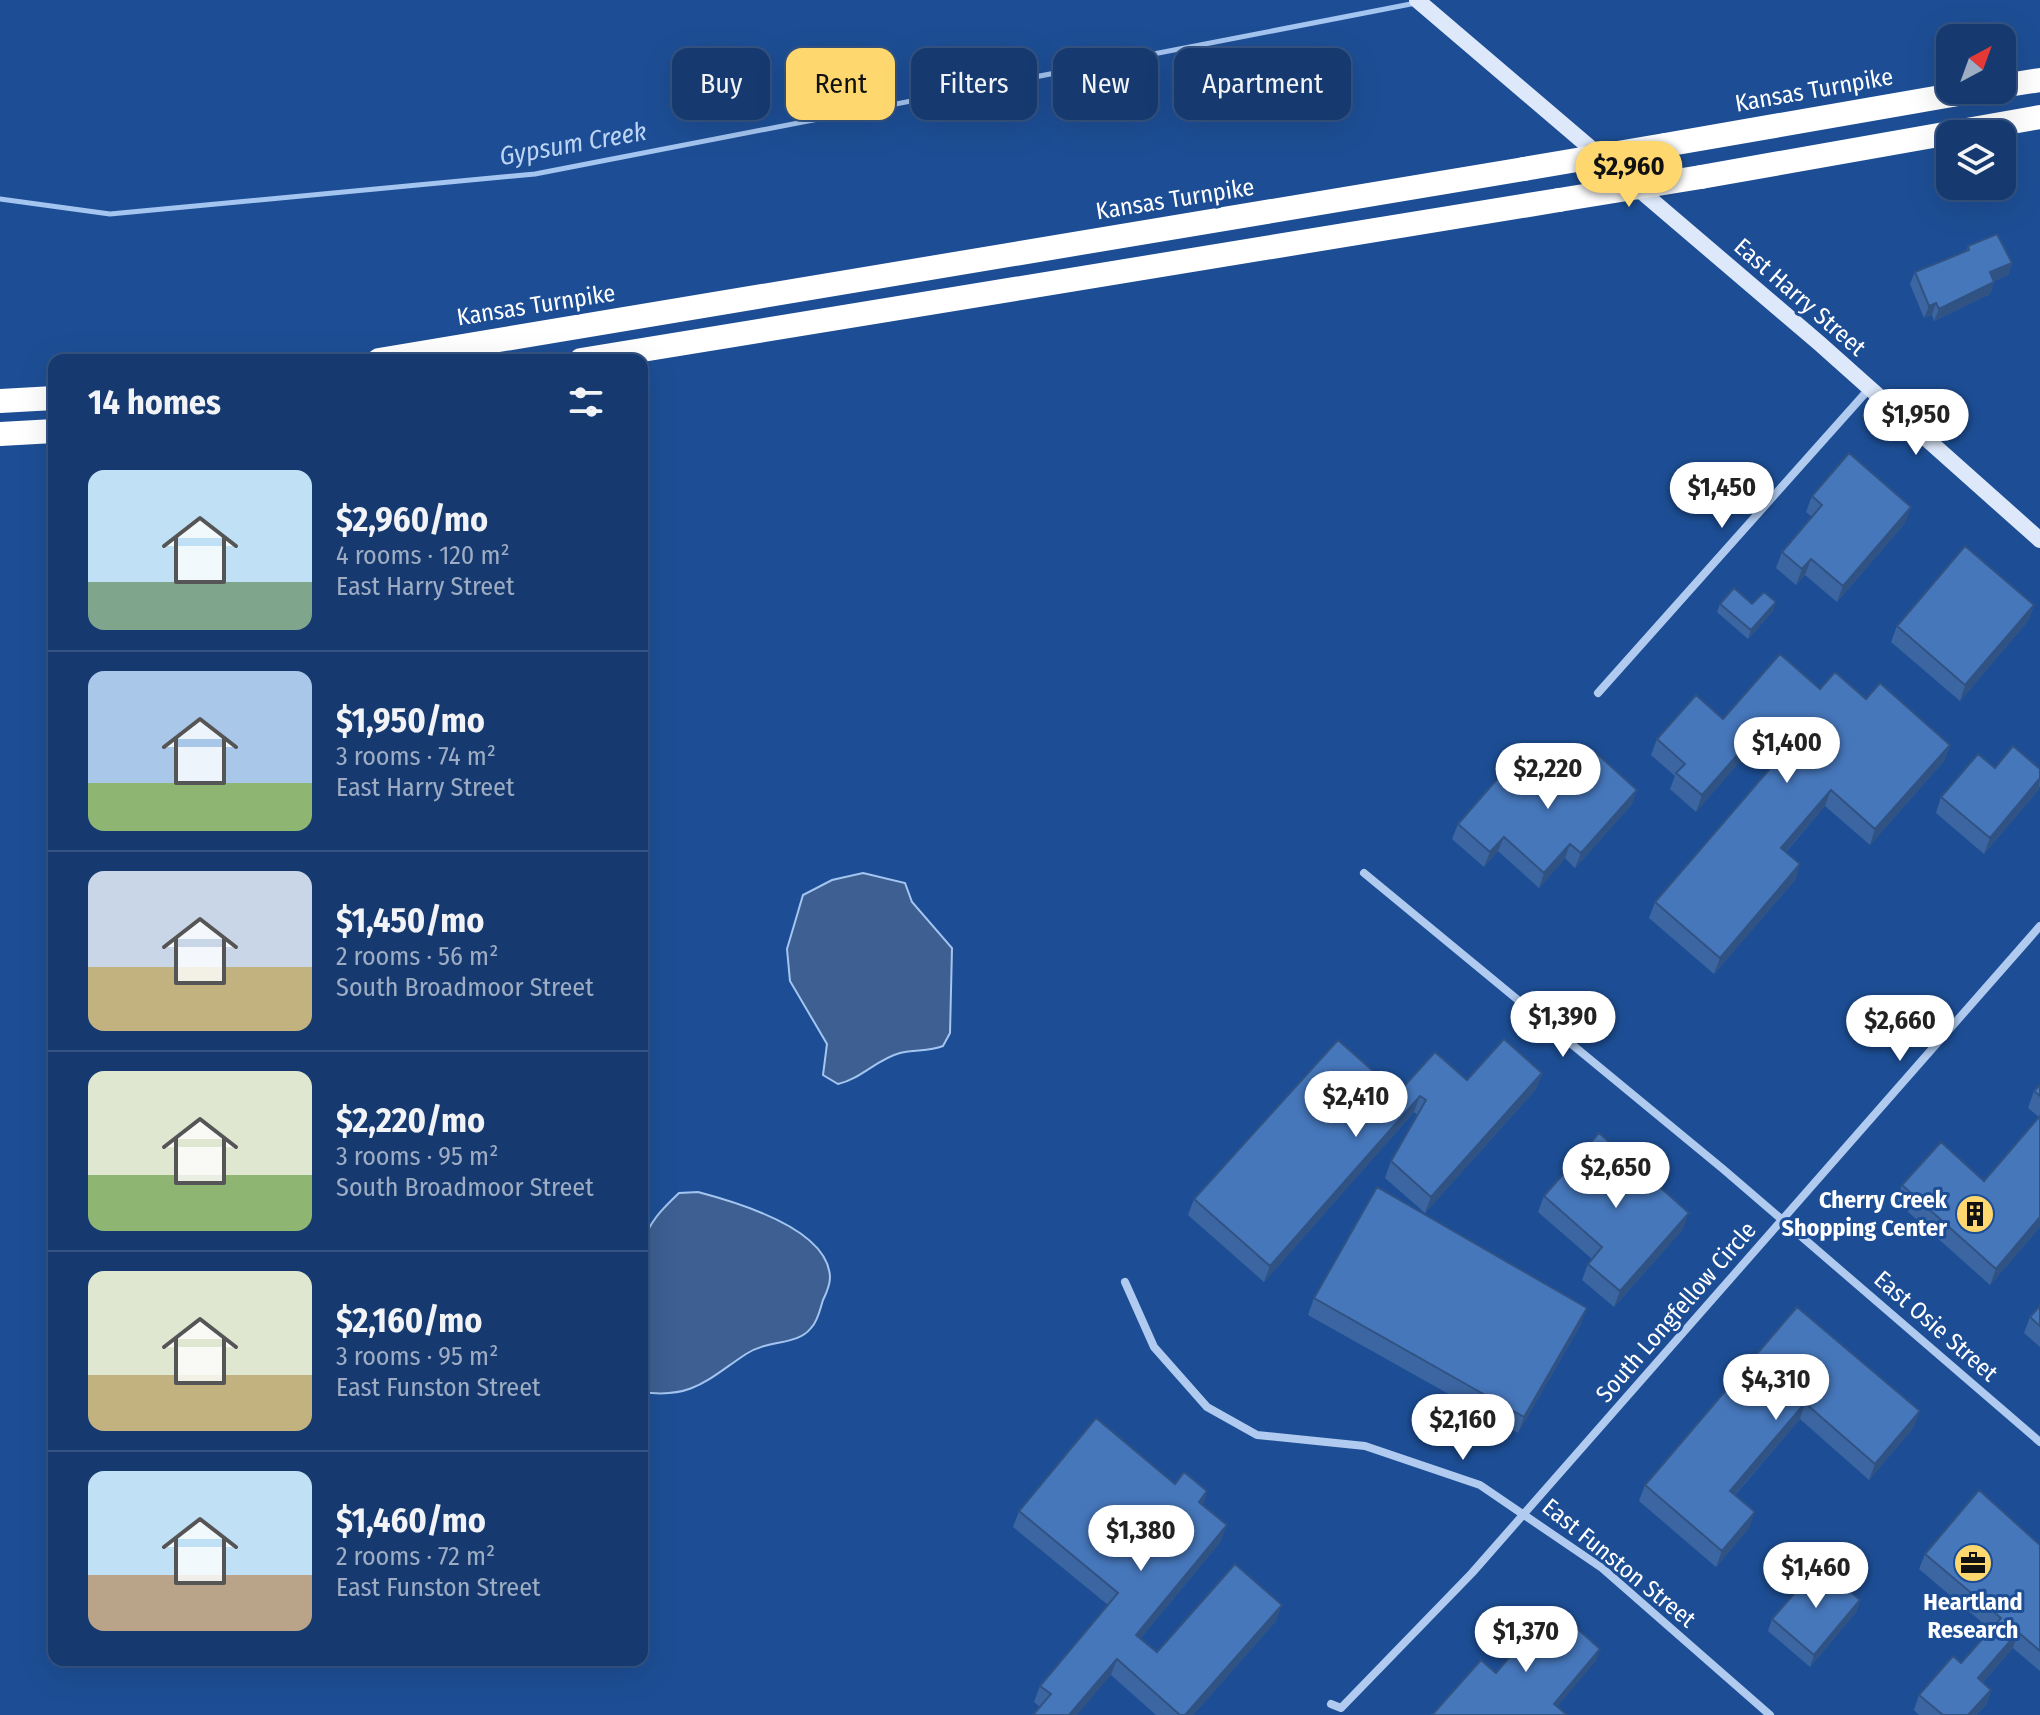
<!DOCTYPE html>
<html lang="en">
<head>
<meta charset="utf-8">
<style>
  :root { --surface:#163a70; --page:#234578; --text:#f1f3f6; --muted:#9eadc3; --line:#355483; --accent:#fed86f }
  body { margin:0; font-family:"Fira Sans Condensed",sans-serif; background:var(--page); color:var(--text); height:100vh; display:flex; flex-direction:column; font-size:30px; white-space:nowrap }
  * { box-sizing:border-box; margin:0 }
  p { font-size:26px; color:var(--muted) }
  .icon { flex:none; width:44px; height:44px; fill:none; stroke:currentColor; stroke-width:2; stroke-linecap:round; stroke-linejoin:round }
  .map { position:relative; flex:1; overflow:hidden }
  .drawer { position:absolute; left:48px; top:354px; width:600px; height:1312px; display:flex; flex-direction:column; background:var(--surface); border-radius:16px; box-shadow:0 8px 32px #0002,0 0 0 2px var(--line) }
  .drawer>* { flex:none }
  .banner { position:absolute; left:672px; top:48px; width:760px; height:72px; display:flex; gap:16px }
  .needle { width:52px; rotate:41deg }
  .buttons { position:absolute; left:1936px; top:24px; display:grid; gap:16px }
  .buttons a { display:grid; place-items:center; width:80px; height:80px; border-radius:16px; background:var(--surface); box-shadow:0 8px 32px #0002,0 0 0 2px var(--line); font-size:40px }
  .price { position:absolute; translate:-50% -68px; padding:0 18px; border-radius:28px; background:#fff; color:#222; font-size:26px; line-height:52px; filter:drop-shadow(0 2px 4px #0008) }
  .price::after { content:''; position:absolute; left:50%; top:48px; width:24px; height:18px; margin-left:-12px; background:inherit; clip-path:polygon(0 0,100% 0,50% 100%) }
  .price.on { background:var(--accent); color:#111 }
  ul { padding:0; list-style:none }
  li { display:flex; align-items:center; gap:24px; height:200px; padding:0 40px }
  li+li { border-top:2px solid var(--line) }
  li span { display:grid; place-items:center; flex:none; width:224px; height:160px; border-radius:16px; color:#555 }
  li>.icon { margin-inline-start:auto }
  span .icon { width:96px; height:96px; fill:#fffc; stroke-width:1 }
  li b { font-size:34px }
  h2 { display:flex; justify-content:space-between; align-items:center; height:96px; padding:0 40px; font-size:34px }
  .tag { padding:0 28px; border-radius:16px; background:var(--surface); box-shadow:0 8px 32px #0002,0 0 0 2px var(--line); font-size:28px; line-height:72px }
  .tag.on { background:var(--accent); color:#111 }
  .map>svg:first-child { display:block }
  .water { fill:#3d5f92; stroke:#a4c5f0; stroke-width:2 }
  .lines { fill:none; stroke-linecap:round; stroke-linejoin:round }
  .stream { stroke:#a4c5f0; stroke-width:5 }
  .minor { stroke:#b0cbef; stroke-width:8 }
  .secondary { stroke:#dde9fb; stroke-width:16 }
  .motorway { stroke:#fff; stroke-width:24 }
  .motorway-bridge { stroke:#fff; stroke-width:24 }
  .wall { fill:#3c66a1 }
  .shaded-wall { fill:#315383 }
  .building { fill:#4677bb; stroke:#315383; stroke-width:2 }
  .labels { text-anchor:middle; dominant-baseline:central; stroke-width:6; stroke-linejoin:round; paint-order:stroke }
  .street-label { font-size:24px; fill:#fff; stroke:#1d4e95 }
  .poi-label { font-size:24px; font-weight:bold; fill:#fff; stroke:#1d4e95; text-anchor:end }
  .water-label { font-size:26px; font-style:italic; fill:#bdd5f5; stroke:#1d4e95 }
</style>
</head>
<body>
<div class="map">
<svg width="2040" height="1715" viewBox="0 0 2040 1715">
  <rect width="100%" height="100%" fill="#1d4e95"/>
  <path class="water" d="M863,873L905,883L912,902L952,948L950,1033L943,1046C928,1052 915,1049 900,1053C877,1059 861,1079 838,1084L823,1075L827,1044L790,981L787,949L803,895L832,880Z
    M698,1192C736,1202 828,1228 830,1277C830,1284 826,1294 823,1300C820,1309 818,1321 811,1328C797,1346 769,1339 746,1354C707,1380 692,1399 642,1392V1245C649,1222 662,1209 679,1193Z"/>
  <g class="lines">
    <path class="stream" d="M0,199L110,214L535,174L1416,3"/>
    <path class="minor" d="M1598,693L1869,389
      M1364,873L1723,1169L2040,1442
      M1125,1282L1154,1347L1207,1407L1257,1435L1365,1446L1480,1485L1602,1568L1770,1715
      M1331,1704L1341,1708L1472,1573L2040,926"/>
    <path class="secondary" d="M1417,0L1819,343L2040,540"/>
    <path class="motorway" d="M2002,86L2040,80
      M1665,145L1981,90
      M1701,177L2040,117
      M379,360L1524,169
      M581,360L1559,200
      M0,401L54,398
      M0,434L54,431"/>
    <path class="motorway-bridge" d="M1524,169L1665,145
      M1559,200L1701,177"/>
  </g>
  <path class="wall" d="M1968,246L2012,263L2008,275L1994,281L1990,294L1934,321L1932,315L1924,318L1910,284L1915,272L1966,252Z
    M1812,496L1905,523L1837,602L1805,575L1796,585L1776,568L1782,552L1812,517L1806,512Z
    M1720,604L1773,611L1748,639L1717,612Z
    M2034,605L2028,621L1960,701L1891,642L1897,626Z
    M1820,689L1866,699L1950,745L1944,761L1870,845L1825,806L1786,852L1800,864L1795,880L1714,974L1649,918L1655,902L1776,762L1755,744L1696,812L1670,789L1675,776L1651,755L1657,739Z
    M2040,769V785L2039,789L1984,854L1936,813L1941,797Z
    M1554,797L1632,804L1575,868L1565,858L1539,888L1498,851L1484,867L1452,839L1458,824Z
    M1542,1073L1536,1089L1425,1213L1385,1178L1391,1161L1418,1115L1414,1112L1264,1282L1188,1215L1194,1199L1398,1093L1467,1080Z
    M2040,1085V1227L1990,1285L1896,1201L1902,1185L1984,1181L2039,1117L2028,1108L2034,1091Z
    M1544,1196L1683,1229L1614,1307L1582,1280L1588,1264L1592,1259L1538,1212Z
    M1314,1298L1581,1324L1518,1433L1308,1315Z
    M2040,1306V1347L2024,1333L2030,1317Z
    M1797,1307L1914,1427L1869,1480L1800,1419L1735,1495L1749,1528L1716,1567L1639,1501L1645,1485Z
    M1175,1484L1207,1491L1203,1505L1221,1541L1140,1639L1157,1652L1276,1621L1193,1715H1156L1111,1675L1040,1707L1034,1702L1040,1686L1108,1605L1013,1527L1019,1511Z
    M2040,1545V1671L2013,1648L1983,1682L1991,1690L1986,1705L1976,1715H1919L1914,1710L1919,1695L1961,1663L1990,1629L1919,1569L1925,1554Z
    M1860,1600L1856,1612L1810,1667L1768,1631L1772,1619Z"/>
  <path class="shaded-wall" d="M2012,263L2008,275L1986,284L1990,272Z
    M1994,282L1990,294L1934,321L1939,309Z
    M1936,303L1932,315L1924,318L1929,306Z
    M1911,507L1905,523L1837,602L1843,586Z
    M1811,559L1805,575L1796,585L1802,569Z
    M1776,602L1773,611L1748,639L1751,630Z
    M2034,605L2028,621L1960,701L1965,685Z
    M1761,728L1755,744L1696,812L1702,795Z
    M1950,745L1944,761L1870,845L1875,829Z
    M2040,778L2039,789L1984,854L1990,838Z
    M1637,790L1632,804L1575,868L1581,853Z
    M1831,790L1825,806L1775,864L1781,848Z
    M1504,837L1498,851L1484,867L1490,852Z
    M1570,844L1565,858L1539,888L1544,873Z
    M1800,864L1795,880L1714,974L1720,958Z
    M1542,1073L1536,1089L1425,1213L1431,1197Z
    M1420,1096L1414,1112L1264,1282L1270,1266Z
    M1689,1213L1683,1229L1614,1307L1620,1291Z
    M2040,1217V1227L1990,1285L1996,1269Z
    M1587,1308L1581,1324L1518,1433L1524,1417Z
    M1805,1403L1800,1419L1724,1507L1730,1491Z
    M1920,1411L1914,1427L1869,1480L1875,1464Z
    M1207,1491L1202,1508L1199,1502Z
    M1755,1512L1749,1528L1716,1567L1722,1551Z
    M1227,1525L1221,1541L1130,1651L1136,1635Z
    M1860,1600L1856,1612L1810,1667L1814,1655Z
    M1282,1605L1276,1621L1193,1715H1185Z
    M2018,1632L2013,1648L1973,1693L1978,1678Z
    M1600,1649L1596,1661L1550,1715L1554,1704Z
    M1117,1659L1111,1675L1077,1715H1069Z
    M1991,1690L1986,1705L1976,1715H1968Z"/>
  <path class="building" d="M1997,234L2012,263L1990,272L1994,282L1939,309L1936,303L1929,306L1915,272L1969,250L1968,246Z
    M1849,453L1911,507L1843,586L1811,559L1802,569L1782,552L1822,505L1812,496Z
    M1965,546L2034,605L1965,685L1897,626Z
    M1734,588L1752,604L1764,592L1776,602L1751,630L1720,604Z
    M1780,654L1820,689L1835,672L1866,699L1880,683L1950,745L1875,829L1831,790L1781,848L1800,864L1720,958L1655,902L1786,750L1761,728L1702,795L1676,773L1685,764L1657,739L1696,695L1723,719Z
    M2013,746L2040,769V778L1990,838L1941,797L1978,754L1995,768Z
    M1595,752L1637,790L1581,853L1570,844L1544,873L1504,837L1490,852L1458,824L1513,761L1554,797Z
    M1504,1039L1542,1073L1431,1197L1391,1161L1426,1100L1420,1096L1270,1266L1194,1199L1338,1040L1398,1093L1435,1052L1467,1080Z
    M2040,1085V1096L2034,1091Z
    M2040,1116V1217L1996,1269L1902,1185L1941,1142L1984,1181Z
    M1599,1133L1689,1213L1620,1291L1588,1264L1602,1247L1544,1196Z
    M1377,1187L1587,1308L1524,1417L1314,1298Z
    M2040,1306V1326L2030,1317Z
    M1797,1307L1920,1411L1875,1464L1805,1403L1730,1491L1755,1512L1722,1551L1645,1485Z
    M1096,1418L1175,1484L1184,1472L1207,1491L1199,1502L1227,1525L1136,1635L1157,1652L1235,1564L1282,1605L1185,1715H1180L1117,1659L1069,1715H1033L1051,1694L1040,1686L1118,1593L1019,1511Z
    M1979,1490L2040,1545V1651L2018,1632L1978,1678L1991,1690L1968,1715H1943L1919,1695L1953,1656L1961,1663L2001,1618L1925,1554Z
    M1819,1565L1860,1600L1814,1655L1772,1619Z
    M1552,1606L1600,1649L1554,1704L1567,1715H1432L1481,1660L1496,1673Z"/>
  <defs>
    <symbol id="building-disc" viewBox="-11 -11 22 22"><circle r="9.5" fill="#fed86f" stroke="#1d4e95"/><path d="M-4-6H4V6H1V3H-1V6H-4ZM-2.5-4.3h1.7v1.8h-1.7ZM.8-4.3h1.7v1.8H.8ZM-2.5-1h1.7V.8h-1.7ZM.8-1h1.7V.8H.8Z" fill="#111"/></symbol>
    <symbol id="office-disc" viewBox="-11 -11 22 22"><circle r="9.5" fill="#fed86f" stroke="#1d4e95"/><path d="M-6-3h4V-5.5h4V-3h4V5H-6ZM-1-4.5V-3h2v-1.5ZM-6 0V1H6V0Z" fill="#111"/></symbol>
  </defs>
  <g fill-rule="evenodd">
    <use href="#building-disc" x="1953" y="1192" width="44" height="44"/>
    <use href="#office-disc" x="1951" y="1541" width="44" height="44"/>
  </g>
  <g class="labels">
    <g class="street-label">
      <text transform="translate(1814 90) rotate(-10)">Kansas Turnpike</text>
      <text transform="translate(1175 199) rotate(-9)">Kansas Turnpike</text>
      <text transform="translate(1800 297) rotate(41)">East Harry Street</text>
      <text transform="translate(536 305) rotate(-9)">Kansas Turnpike</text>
      <text transform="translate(1676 1312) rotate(-49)">South Longfellow Circle</text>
      <text transform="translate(1936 1326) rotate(41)">East Osie Street</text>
      <text transform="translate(1619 1563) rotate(39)">East Funston Street</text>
    </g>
    <g class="poi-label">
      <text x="1947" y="1200">Cherry Creek<tspan x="1947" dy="28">Shopping Center</tspan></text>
      <text x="1973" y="1602" text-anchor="middle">Heartland<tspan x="1973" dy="28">Research</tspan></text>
    </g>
    <g class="water-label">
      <text transform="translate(573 144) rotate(-10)">Gypsum Creek</text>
    </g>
  </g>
</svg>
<div class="buttons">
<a><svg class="needle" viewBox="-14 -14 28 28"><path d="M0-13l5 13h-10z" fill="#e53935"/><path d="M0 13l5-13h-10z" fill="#9eadc3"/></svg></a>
<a><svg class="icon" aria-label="layers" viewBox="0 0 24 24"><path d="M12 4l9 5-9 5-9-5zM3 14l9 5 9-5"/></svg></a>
</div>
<b class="price on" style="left:1629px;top:209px">$2,960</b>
<b class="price" style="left:1916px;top:457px">$1,950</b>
<b class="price" style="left:1722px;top:530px">$1,450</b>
<b class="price" style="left:1787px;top:785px">$1,400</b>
<b class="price" style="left:1548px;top:811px">$2,220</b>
<b class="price" style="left:1563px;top:1059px">$1,390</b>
<b class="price" style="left:1900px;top:1063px">$2,660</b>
<b class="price" style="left:1356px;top:1139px">$2,410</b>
<b class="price" style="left:1616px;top:1210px">$2,650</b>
<b class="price" style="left:1776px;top:1422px">$4,310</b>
<b class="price" style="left:1463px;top:1462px">$2,160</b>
<b class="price" style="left:1141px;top:1573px">$1,380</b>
<b class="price" style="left:1816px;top:1610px">$1,460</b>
<b class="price" style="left:1526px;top:1674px">$1,370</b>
<div class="banner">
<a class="tag">Buy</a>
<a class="tag on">Rent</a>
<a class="tag">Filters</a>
<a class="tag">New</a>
<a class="tag">Apartment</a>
</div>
<section class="drawer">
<h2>14 homes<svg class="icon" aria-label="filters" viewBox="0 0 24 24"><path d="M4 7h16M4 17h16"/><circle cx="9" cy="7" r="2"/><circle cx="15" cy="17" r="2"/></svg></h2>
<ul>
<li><span style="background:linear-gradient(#bfe0f5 70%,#7fa58c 0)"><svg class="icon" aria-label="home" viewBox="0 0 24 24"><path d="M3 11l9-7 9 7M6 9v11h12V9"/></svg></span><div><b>$2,960/mo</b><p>4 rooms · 120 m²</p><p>East Harry Street</p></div></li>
<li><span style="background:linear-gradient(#a9c7e8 70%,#8fb573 0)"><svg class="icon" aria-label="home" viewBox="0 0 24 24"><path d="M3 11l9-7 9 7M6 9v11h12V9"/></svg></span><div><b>$1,950/mo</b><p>3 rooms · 74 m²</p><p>East Harry Street</p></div></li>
<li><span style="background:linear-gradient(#c9d6e8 60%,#c2b280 0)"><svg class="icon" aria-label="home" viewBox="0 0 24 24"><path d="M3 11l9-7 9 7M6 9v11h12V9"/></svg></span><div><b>$1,450/mo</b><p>2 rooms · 56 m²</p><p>South Broadmoor Street</p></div></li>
<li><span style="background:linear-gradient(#dfe7d0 65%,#8fb573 0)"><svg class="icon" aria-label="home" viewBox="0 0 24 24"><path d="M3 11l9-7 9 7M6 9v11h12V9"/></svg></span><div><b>$2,220/mo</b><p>3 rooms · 95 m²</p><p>South Broadmoor Street</p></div></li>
<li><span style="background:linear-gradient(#dfe7d0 65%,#c2b280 0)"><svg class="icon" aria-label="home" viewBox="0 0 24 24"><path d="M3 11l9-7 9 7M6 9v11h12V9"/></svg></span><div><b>$2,160/mo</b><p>3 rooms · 95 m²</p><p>East Funston Street</p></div></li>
<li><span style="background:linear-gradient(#bfe0f5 65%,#b9a48a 0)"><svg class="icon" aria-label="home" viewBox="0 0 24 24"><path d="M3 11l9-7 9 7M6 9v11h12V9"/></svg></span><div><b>$1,460/mo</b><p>2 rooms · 72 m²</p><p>East Funston Street</p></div></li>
</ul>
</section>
</div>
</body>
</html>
